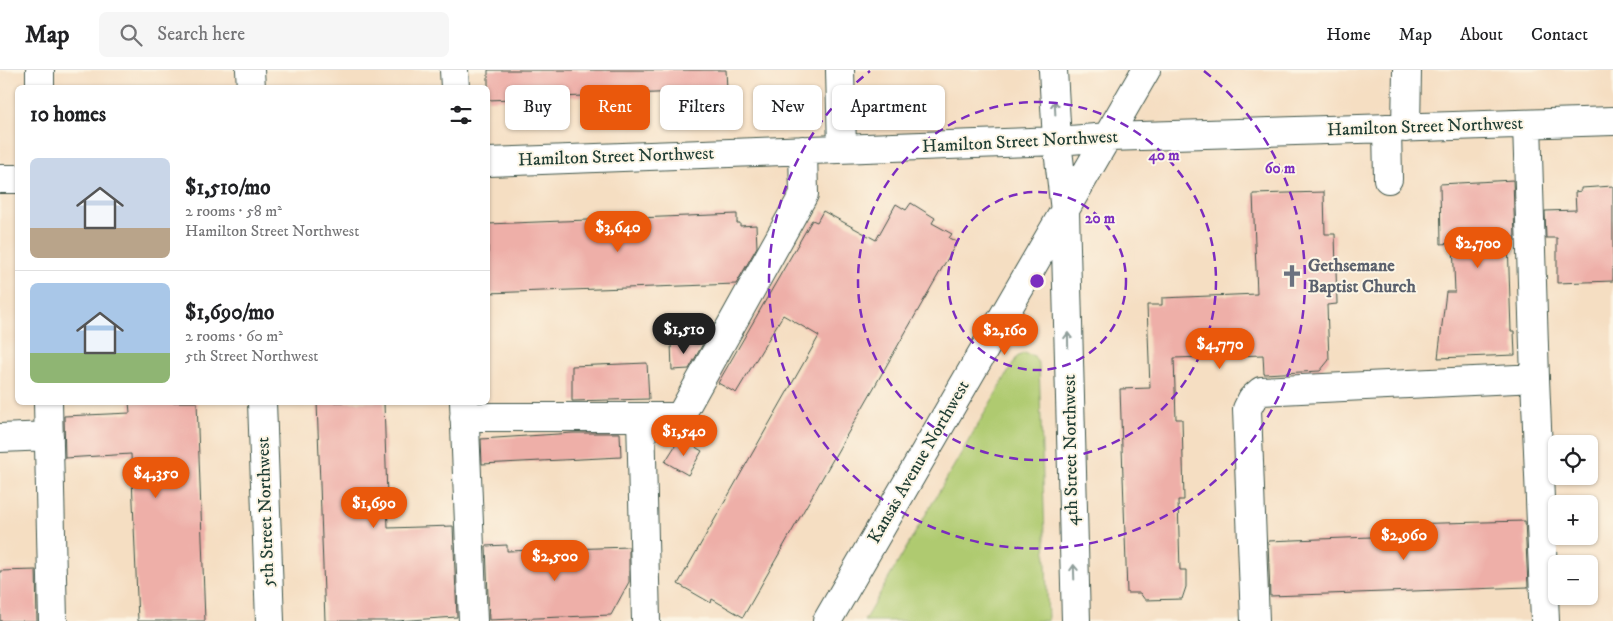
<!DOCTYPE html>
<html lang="en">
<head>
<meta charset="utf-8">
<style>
  :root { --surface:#fff; --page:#f6f6f6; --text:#202124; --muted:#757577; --line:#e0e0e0; --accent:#ea580c }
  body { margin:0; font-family:"IM FELL DW Pica",serif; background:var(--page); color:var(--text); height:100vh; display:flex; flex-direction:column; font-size:19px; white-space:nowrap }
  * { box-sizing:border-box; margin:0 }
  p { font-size:16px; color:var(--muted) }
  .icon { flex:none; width:28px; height:28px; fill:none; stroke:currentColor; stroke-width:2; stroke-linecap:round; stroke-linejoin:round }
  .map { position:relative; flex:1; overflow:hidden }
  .drawer { position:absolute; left:15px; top:15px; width:475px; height:320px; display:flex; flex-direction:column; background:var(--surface); border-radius:8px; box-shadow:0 1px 4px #0004 }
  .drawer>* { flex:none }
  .banner { position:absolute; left:505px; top:15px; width:475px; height:45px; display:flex; gap:10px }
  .buttons { position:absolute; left:1548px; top:365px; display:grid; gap:10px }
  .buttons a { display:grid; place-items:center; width:50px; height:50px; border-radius:8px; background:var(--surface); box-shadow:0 1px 4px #0004; font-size:25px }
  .price { position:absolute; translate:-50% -42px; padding:0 11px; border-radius:18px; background:var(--accent); color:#fff; font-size:16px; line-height:32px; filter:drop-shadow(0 1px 2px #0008) }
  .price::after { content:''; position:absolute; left:50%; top:30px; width:15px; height:11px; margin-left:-8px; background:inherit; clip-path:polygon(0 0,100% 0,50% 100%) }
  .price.current { background:#222; color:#fff }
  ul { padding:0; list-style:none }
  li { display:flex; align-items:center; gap:15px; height:125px; padding:0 15px }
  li+li { border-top:1px solid var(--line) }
  li span { display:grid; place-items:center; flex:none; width:140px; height:100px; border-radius:8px; color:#555 }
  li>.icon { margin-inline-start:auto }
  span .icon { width:60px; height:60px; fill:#fffc; stroke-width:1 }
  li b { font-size:21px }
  h2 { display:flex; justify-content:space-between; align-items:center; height:60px; padding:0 15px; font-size:21px }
  .chip { padding:0 18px; border-radius:8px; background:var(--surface); box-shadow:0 1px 4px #0004; font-size:18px; line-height:45px }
  .chip.current { background:var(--accent); color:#fff }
  header { display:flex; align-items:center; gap:30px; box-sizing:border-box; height:70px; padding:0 25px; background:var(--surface); border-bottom:1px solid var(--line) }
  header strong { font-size:24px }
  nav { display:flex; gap:28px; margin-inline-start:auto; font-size:18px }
  .search { width:350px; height:45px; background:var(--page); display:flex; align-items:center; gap:12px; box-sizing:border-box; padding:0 18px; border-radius:8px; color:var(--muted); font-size:19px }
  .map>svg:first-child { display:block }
  .park { fill:#afca70; stroke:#678452 }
  .building { fill:#eeafa8 }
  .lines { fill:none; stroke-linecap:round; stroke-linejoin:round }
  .minor-casing { stroke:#3f5549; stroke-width:30 }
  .minor { stroke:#fff; stroke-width:28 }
  .oneway { stroke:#8f9e9a }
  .ring { fill:none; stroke:#7b2cbf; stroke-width:2.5; stroke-dasharray:9 6 }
  .labels { text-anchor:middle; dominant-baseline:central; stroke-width:4; stroke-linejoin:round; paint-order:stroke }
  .street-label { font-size:18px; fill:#1f3d34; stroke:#fcf5e5 }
  .worship-label { font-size:18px; font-weight:bold; fill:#5b616d; stroke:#fcf5e5; text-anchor:start }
  .centre { fill:#7b2cbf; stroke:#fcf5e5; stroke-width:2.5 }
  .ring-label { font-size:15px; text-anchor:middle; font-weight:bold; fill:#7b2cbf; stroke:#fcf5e5; stroke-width:4; stroke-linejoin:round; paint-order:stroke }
</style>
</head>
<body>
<header>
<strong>Map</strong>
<div class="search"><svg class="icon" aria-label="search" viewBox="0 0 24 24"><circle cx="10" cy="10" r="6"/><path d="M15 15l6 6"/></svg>Search here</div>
<nav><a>Home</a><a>Map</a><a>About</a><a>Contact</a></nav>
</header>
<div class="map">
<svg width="1613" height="551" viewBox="0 0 1613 551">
  <rect width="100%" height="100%" fill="#fcf5e5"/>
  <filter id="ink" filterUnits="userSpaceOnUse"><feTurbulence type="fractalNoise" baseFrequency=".02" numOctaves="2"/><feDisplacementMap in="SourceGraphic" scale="10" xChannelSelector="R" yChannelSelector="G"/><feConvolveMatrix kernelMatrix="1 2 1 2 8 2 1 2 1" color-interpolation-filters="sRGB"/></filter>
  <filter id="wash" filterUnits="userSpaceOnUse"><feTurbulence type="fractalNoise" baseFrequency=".0096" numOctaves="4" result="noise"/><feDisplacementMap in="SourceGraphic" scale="20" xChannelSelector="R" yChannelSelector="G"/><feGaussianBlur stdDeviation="1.12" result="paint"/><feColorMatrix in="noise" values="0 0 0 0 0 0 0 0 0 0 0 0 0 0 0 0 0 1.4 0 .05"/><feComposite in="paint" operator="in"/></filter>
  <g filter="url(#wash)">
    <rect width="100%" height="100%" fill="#f5dec2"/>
    <path class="park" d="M1024,283L1034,286L1039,295L1048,551H864L1017,287Z"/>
    <g id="blocks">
      <path class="building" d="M488,0H726L727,20L488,30Z
        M1513,110L1515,170H1508L1511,261H1514L1515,285L1438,288L1446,222H1455L1453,173L1441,174L1440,114Z
        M1613,116V211L1557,213V168H1546L1545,141L1576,140L1575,122L1581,121V118Z
        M1324,122L1325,164H1335L1337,234L1327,235L1329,290L1320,301L1264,304L1263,285L1174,288L1176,349H1182L1184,430H1178L1180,500H1186V517L1182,529L1145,530L1140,523H1127L1120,319L1150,318L1147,235H1162V228L1257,224L1253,124Z
        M911,133L935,148L932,153L952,164L949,168L957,172L743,547L712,529L711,533L678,514L819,266L783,245L736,323L718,313L812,150L817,152L823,141L876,170L896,134L906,140Z
        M737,144V153H740V156L756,155L757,177L736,214L488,223V154Z
        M704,272L689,299L672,300L671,273Z
        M647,293L649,329L572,331V296Z
        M129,332H197L205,551H138L131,384L65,388L64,346L130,343Z
        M317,332H384L388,458L453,456L457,547L395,551H325Z
        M573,363H620L621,387L482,394L481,369Z
        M680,368L702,381L688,405L665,392Z
        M1525,451L1528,517L1270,526L1268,471L1397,466L1396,456L1401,454Z
        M507,475V481L629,477V512L611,545L489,550L486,476Z
        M36,500L37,551H0V501Z"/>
    </g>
  </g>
  <g filter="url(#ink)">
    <use href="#blocks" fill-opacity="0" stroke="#3f5549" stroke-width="1"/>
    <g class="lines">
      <defs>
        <path id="minor" d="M40,0V18
          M250,0L251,18
          M454,0L455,18
          M840,0L842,79
          M1053,0L1057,71L1065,141L1076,551
          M1527,54L1535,308
          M1387,58L1388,109
          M1406,58L1407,0
          M488,92L1057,71L1109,67L1613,51
          M0,109H18
          M48,332L53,551
          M262,332L270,551
          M464,332L473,551
          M464,347H680L804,124L803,80
          M641,347L646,551
          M0,368L49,366
          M827,551L1146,0
          M1255,551L1247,339L1252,329L1261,321L1535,308L1545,551"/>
      </defs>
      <use href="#minor" class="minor-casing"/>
      <use href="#minor" class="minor"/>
    </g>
    <defs><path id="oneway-shaft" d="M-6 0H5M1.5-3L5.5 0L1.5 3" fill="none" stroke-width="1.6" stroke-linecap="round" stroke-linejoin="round" transform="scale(1.25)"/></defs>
    <g class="oneway">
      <use href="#oneway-shaft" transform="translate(1055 38) rotate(-93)"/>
      <use href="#oneway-shaft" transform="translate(1068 270) rotate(-91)"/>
      <use href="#oneway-shaft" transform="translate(1074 502) rotate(-92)"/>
    </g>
  </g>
  <g class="ring">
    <circle cx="1037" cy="211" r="89"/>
    <circle cx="1037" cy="211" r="179"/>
    <path d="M1204 1A268 268 0 1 1 870 1"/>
  </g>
  <defs>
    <symbol id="church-bare" viewBox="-9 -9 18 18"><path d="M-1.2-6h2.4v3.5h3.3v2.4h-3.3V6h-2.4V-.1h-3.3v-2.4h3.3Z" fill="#6b7280" stroke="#fcf5e5" stroke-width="2.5" paint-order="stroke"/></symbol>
  </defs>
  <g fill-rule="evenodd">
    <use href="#church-bare" x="1276" y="190" width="32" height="32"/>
  </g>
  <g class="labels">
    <g class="street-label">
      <text transform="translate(1425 57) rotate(-2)">Hamilton Street Northwest</text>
      <text transform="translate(1020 72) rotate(-3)">Hamilton Street Northwest</text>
      <text transform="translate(616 87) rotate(-2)">Hamilton Street Northwest</text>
      <text transform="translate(1071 380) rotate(-91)">4th Street Northwest</text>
      <text transform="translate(919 392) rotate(-60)">Kansas Avenue Northwest</text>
      <text transform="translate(266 442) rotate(-92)">5th Street Northwest</text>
    </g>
    <g class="worship-label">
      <text x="1308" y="196">Gethsemane<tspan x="1308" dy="21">Baptist Church</tspan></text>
    </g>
  </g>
  <circle cx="1037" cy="211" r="8" class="centre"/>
  <g class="ring-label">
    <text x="1164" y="90">40 m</text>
    <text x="1280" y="103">60 m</text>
    <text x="1100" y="153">20 m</text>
  </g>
</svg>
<div class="buttons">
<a><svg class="icon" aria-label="locate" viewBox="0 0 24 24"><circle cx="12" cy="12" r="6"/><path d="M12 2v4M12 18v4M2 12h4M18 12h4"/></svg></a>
<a>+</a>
<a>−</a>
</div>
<b class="price" style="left:618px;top:183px">$3,640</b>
<b class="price" style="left:1478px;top:199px">$2,700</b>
<b class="price current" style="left:684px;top:285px">$1,510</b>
<b class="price" style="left:1005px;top:286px">$2,160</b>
<b class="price" style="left:1220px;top:300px">$4,770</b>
<b class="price" style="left:684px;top:387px">$1,540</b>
<b class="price" style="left:156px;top:429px">$4,350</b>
<b class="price" style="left:374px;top:459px">$1,690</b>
<b class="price" style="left:1404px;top:491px">$2,960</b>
<b class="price" style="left:555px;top:512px">$2,500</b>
<div class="banner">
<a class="chip">Buy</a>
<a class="chip current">Rent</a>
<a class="chip">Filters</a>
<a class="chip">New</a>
<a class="chip">Apartment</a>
</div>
<section class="drawer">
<h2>10 homes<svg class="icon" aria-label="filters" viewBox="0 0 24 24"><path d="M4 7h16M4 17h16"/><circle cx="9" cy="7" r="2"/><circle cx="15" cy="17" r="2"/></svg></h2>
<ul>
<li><span style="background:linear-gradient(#c9d6e8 70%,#b9a48a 0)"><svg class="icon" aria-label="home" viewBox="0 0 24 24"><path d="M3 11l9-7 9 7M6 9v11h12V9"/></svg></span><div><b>$1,510/mo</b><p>2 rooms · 58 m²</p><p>Hamilton Street Northwest</p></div></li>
<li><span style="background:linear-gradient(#a9c7e8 70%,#8fb573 0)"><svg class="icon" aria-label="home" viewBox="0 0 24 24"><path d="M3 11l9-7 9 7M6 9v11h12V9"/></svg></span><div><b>$1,690/mo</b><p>2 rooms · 60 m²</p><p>5th Street Northwest</p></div></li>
</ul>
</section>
</div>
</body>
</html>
